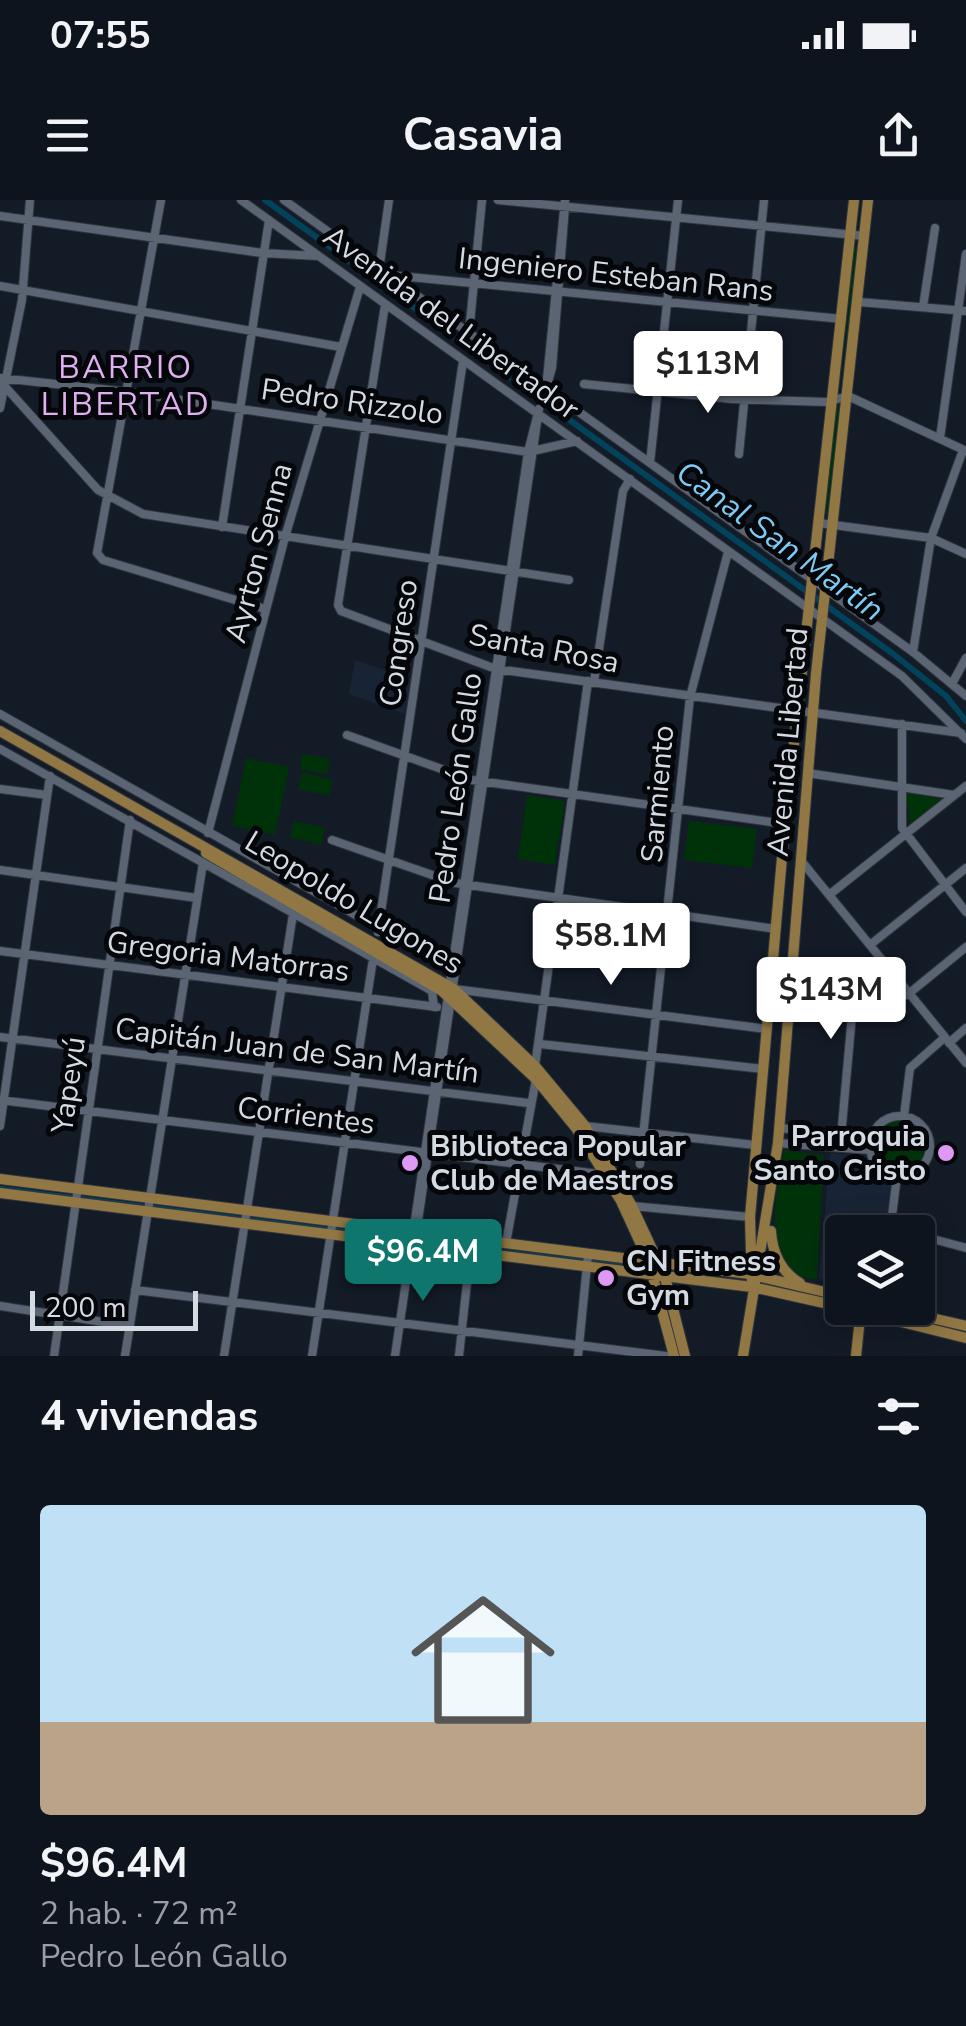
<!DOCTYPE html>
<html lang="es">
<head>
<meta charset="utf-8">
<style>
  :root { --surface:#0e141d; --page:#1c212a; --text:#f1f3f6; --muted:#9b9ea4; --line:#2e333b; --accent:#0f766e }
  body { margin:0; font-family:"Nunito Sans",sans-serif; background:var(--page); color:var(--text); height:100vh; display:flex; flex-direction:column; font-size:38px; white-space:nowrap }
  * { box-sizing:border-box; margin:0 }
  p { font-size:32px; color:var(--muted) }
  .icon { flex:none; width:55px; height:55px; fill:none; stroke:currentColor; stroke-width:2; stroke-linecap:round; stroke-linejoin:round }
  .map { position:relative; height:1156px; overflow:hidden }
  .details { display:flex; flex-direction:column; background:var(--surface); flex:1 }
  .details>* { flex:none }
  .buttons { position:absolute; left:825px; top:1015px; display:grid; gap:20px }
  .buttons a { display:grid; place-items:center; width:110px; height:110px; border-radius:10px; background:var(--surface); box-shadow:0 5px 25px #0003,0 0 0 2px var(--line); font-size:50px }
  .scale { position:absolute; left:30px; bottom:25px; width:168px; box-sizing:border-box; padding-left:10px; border:5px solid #d5dbe3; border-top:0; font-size:28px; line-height:35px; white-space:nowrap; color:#d5dbe3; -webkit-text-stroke:8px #04060a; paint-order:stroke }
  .price { position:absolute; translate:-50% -85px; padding:0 22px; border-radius:10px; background:#fff; color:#222; font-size:32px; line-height:65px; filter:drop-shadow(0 2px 5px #0008) }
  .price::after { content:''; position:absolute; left:50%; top:60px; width:30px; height:22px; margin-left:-15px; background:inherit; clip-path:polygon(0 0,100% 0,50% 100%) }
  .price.active { background:var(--accent); color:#fff }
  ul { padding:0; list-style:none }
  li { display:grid; align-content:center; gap:20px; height:530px; padding:0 40px }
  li+li { border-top:2px solid var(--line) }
  li span { display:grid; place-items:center; height:310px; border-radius:10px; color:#555 }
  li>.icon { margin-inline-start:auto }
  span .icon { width:180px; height:180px; fill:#fffc; stroke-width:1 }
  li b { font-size:42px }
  h2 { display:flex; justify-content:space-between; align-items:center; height:120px; padding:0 40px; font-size:42px }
  .status { display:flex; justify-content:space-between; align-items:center; height:70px; padding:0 50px; background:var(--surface); direction:ltr }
  .status svg { height:28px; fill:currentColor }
  header { display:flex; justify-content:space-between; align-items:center; height:130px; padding:0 40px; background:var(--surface); font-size:45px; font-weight:700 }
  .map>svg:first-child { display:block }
  .built { fill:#182435 }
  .green { fill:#00320a }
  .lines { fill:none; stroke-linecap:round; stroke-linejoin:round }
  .stream { stroke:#02425b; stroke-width:2.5 }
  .canal { stroke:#02425b; stroke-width:6 }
  .minor-casing { stroke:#30353e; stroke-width:10 }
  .major-casing { stroke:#30353e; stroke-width:12 }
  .minor { stroke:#5a6473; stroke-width:8 }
  .major { stroke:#917743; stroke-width:10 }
  .poi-dot { fill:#dd99f3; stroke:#04060a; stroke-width:4 }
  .labels { text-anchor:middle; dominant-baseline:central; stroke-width:10; stroke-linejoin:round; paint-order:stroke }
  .street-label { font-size:30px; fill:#d5dbe3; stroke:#04060a }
  .poi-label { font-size:30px; font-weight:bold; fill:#d5dbe3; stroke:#04060a; text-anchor:start }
  .neighbourhood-label { font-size:32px; letter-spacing:2.5px; fill:#dfb0ef; stroke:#04060a }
  .water-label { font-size:32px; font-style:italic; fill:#7dcbf4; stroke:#04060a }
</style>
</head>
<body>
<div class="status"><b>07:55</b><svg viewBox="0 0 49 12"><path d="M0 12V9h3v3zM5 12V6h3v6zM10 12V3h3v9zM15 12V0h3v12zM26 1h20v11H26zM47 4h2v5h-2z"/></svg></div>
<header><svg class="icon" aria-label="menu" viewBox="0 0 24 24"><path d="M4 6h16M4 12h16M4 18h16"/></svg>Casavia<svg class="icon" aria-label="share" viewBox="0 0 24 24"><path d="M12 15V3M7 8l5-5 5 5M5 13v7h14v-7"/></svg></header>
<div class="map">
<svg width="966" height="1156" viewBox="0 0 966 1156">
  <rect width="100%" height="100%" fill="#131b27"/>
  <path class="built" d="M355,460L411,479L405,514L349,494Z
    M830,953L866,956L892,979L885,1032H842V1084L819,1079Z"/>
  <path class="green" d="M859,45L846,182H842L854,47Z
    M841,205L831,316L825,314L836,207Z
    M302,554L330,559L327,574L300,569Z
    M246,558L289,567L275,635L232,626Z
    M302,572L333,580L329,596L298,589Z
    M906,593L943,599L910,624Z
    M527,595L565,601L555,665L518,659Z
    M294,621L325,628L321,645L290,637Z
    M689,621L757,629L752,668L684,660Z
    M873 946a27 27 0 1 1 54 0a27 27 0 1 1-54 0Z
    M783,950L824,955L817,1080C755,1073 778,991 783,950Z"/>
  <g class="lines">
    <path class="stream" d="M0,987L144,1005
      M152,1006L328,1028
      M336,1029L407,1039
      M415,1040L645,1067
      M671,1070L699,1073
      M820,1096L842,1102
      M872,1108L887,1112
      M933,1124L966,1132"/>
    <path class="canal" d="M265,0L892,453L946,496L966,521"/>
    <defs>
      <path id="minor" d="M161,0L97,353L103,360L265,409
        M241,0L902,476L966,539
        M284,0L913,452L966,496
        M498,0L865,36
        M565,7L552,168L546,189L565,0
        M0,16L262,53L318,56
        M379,70L389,0
        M389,75L842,119
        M0,86L341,147
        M859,102L966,111
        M385,105L338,405L341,411L496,469L961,533
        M923,107L935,28
        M469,133L482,0
        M0,178L128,192L528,252L577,241
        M0,181L98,290L143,314L569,380
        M584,184L732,199L827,202L848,196L966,251
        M0,208L22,100L30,0
        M940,238L966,54
        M739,254L764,0
        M650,263L678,0
        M819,323L931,338L966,354
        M222,327L269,20
        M913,452L931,338L963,250
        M594,482L623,291L630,279
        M953,482L966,458
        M0,514L453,770
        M902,524V628L966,712
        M347,535L472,580L785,624
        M0,549L432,791L434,807
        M807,573L954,595
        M0,589L47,595
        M208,633L285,337L360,87
        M332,640L455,683L776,729
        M803,663L966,863
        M0,670L197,698
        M829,695L966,586
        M378,732L463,161
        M870,745L966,668
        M0,751L437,807
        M792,787L854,793
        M454,789L767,829
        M907,795L966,747
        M769,807L790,809
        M0,837L528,903
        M949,843L966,828
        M540,844L763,869
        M535,866L588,481
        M0,900L607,975
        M870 946a30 30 0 1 1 60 0a30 30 0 1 1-60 0Z
        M904,916L910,868L944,838
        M0,926L50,576
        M585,926L755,945
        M779,928L872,937
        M778,943L870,950
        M840,948L854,793L880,758
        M640,964L690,497L728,352
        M632,1006L750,1017
        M890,1029L906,1032
        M890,1032L897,976
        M918,1035L966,1048
        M506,1043L536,879
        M135,1090L666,1156
        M0,1106L129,1126
        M54,1156L130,620
        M125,1156L203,663
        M224,1156L293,714
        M312,1156L373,759
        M395,1156L528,252L539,209L416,1034
        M459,1156L470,1055
        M578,1156L588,1055"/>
      <path id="major" d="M0,531L454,789L535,866L585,926L632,1006L665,1077L685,1156
        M206,653L442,791L536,879L576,928L621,1001L649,1062L674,1156
        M0,979L749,1074L842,1096
        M0,993L752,1087L842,1107
        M771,1031C772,1052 781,1072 800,1083
        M752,1086L750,1017L785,624L854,0
        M845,1108L966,1138
        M888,1108L966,1126
        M743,1156L778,943L816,474L868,0
        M856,1156L861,1108"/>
    </defs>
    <use href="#minor" class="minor-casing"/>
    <use href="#major" class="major-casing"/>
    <use href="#minor" class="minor"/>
    <use href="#major" class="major"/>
  </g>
  <g class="poi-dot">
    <circle cx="946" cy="953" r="10"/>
    <circle cx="410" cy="963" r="10"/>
    <circle cx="606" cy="1078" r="10"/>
  </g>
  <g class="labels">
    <g class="street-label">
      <text transform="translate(616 75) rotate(6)">Ingeniero Esteban Rans</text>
      <text transform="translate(451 123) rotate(36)">Avenida del Libertador</text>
      <text transform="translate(352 202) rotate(8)">Pedro Rizzolo</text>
      <text transform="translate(259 353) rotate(-75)">Ayrton Senna</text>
      <text transform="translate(399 443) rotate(-82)">Congreso</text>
      <text transform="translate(544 449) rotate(11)">Santa Rosa</text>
      <text transform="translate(788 542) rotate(-85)">Avenida Libertad</text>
      <text transform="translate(456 588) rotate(-82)">Pedro León Gallo</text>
      <text transform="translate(658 594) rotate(-85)">Sarmiento</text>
      <text transform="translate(354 703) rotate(31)">Leopoldo Lugones</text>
      <text transform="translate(228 757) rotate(7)">Gregoria Matorras</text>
      <text transform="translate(297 851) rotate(7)">Capitán Juan de San Martín</text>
      <text transform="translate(69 885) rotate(-82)">Yapeyú</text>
      <text transform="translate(306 916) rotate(7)">Corrientes</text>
    </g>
    <g class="poi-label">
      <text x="926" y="936" text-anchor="end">Parroquia<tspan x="926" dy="34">Santo Cristo</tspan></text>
      <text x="430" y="946">Biblioteca Popular<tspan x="430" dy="34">Club de Maestros</tspan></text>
      <text x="626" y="1061">CN Fitness<tspan x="626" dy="34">Gym</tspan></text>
    </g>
    <g class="neighbourhood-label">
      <text x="126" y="167">BARRIO<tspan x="126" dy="37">LIBERTAD</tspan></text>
    </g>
    <g class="water-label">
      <text transform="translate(780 341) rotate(36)">Canal San Martín</text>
    </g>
  </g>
</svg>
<div class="buttons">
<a><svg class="icon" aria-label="layers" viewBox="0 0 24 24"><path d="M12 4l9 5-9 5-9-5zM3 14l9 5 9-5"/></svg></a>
</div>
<div class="scale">200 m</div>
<b class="price" style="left:708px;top:216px">$113M</b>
<b class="price" style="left:611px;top:788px">$58.1M</b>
<b class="price" style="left:831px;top:842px">$143M</b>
<b class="price active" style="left:423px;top:1104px">$96.4M</b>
</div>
<section class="details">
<h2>4 viviendas<svg class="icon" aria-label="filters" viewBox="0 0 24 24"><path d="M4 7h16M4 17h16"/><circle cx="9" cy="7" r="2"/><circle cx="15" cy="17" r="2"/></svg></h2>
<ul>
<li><span style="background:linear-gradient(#bfe0f5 70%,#b9a48a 0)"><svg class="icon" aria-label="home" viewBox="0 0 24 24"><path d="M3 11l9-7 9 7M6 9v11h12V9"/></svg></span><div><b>$96.4M</b><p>2 hab. · 72 m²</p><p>Pedro León Gallo</p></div></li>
</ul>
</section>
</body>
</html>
